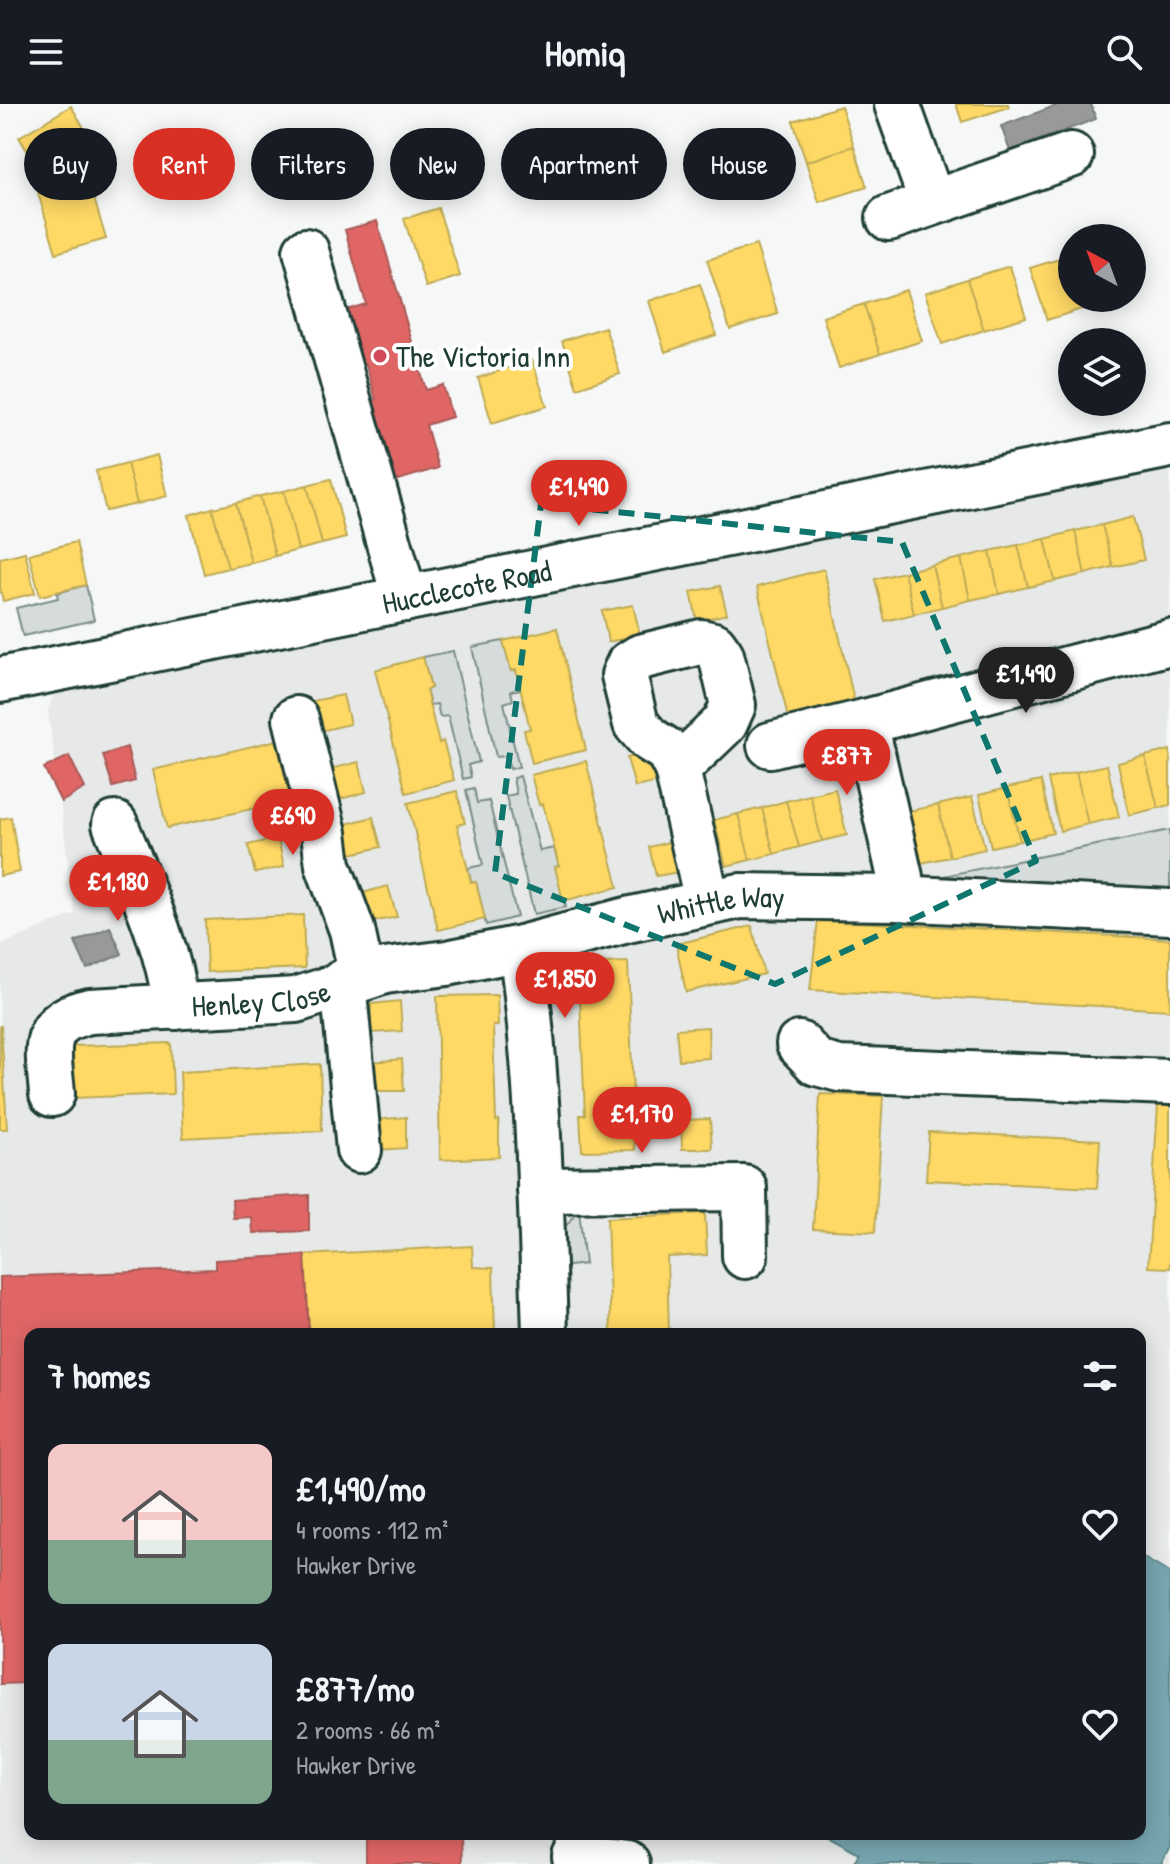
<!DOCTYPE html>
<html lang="en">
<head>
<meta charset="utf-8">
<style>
  :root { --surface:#171b24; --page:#20242c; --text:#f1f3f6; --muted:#9ea1a6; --accent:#d93025 }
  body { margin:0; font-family:"Patrick Hand",sans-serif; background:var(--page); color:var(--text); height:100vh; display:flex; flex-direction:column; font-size:30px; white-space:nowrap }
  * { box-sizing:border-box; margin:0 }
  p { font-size:26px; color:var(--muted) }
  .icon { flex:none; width:44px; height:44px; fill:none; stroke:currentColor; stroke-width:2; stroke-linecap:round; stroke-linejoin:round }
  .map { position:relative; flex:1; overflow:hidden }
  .drawer { position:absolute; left:24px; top:1224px; width:1122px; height:512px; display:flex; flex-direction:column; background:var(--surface); border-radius:16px; box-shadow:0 4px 20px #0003 }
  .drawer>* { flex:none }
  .guide { position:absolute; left:24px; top:24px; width:1122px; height:72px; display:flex; gap:16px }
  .needle { width:52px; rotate:319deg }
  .buttons { position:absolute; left:1058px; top:120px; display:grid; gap:16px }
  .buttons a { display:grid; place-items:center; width:88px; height:88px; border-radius:50%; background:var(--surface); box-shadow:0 4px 20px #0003; font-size:40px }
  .price { position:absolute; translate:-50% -68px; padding:0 18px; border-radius:28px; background:var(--accent); color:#fff; font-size:26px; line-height:52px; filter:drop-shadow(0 2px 4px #0008) }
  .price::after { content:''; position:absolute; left:50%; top:48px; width:24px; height:18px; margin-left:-12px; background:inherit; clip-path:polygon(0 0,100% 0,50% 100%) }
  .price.selected { background:#222; color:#fff }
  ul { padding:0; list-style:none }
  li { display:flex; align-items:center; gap:24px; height:200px; padding:0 24px }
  li span { display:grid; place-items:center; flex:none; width:224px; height:160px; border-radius:16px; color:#555 }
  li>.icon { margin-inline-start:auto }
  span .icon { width:96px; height:96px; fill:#fffc; stroke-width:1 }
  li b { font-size:34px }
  h2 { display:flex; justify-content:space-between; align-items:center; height:96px; padding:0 24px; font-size:34px }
  .tag { padding:0 28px; border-radius:36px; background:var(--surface); box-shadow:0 4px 20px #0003; font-size:28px; line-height:72px }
  .tag.selected { background:var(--accent); color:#fff }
  header { display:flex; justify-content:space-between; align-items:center; height:104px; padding:0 24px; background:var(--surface); font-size:36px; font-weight:800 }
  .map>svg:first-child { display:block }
  .built { fill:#e6e9e8; fill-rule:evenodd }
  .green { fill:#d6dcdb; stroke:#7a8c88; stroke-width:2 }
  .homes { fill:#ffd966; stroke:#bcaa57; stroke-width:2 }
  .shops { fill:#e06666; stroke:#a65a57; stroke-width:2 }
  .public { fill:#76a5af; stroke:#5c868a; stroke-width:2 }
  .industry { fill:#999; stroke:#747d7b; stroke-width:2 }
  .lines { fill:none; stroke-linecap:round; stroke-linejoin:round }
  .minor-casing { stroke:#1f3d34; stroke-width:50 }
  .minor { stroke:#fff; stroke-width:44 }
  .marked { fill:none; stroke:#0f766e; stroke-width:6; stroke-dasharray:16 10; stroke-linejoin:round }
  .poi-dot { fill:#d1495b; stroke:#fff; stroke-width:3 }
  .labels { text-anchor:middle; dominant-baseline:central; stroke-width:8; stroke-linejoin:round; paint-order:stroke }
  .poi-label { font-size:30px; fill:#1f3d34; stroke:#fff; text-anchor:start }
  .street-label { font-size:30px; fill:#1f3d34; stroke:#fff }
</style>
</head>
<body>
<header><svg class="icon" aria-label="menu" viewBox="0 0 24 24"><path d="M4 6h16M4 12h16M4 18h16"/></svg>Homiq<svg class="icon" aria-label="search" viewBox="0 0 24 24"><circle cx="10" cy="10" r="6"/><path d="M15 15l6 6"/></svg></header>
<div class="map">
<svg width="1170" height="1760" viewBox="0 0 1170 1760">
  <rect width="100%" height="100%" fill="#f6f7f7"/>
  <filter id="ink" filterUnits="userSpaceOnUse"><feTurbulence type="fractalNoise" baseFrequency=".0125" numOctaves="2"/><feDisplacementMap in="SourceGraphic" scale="16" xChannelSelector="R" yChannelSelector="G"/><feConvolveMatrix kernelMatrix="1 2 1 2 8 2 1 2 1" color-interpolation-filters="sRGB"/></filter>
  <g filter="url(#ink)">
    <path class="built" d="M1170,335V1760H0V841L75,810L48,607L61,565ZM30,1230H1140V1730H30Z"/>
    <path class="green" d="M86,481L94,516L23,532L16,504L58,494L57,489Z
      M503,537L511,567L516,566L521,585L511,587L513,596L504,599L519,663L510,665L506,652L496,653L472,543Z
      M453,547L479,658L468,661L471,673L463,675L448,612L440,613L437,600L430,601L426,586L431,584L423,553Z
      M520,672L540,747L554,744L559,762L555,763L566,803L534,810L506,692L516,690L513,674Z
      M474,684L477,699L489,697L517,813L486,821L476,778H471L468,764L483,761L466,686Z
      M1170,726V794L919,777Z
      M579,1106L585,1160L559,1163L562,1126Z"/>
    <path class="homes" d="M956,0H1008L1009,3L962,18Z
      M71,2L87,29L35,60L19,33Z
      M841,2L854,42L806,58L793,17Z
      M854,42L867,83L819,98L806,58Z
      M83,57L106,135L56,149L33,72Z
      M438,104L460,172L426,183L404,115Z
      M756,141L778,210L730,225L707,156Z
      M1072,151V194H1088L1091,202L1047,216L1030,164Z
      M1010,162L1026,213L984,226L967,175Z
      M967,175L984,226L942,240L925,189Z
      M700,180L716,231L665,248L649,197Z
      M906,186L922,237L880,250L864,200Z
      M864,200L880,250L839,264L823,213Z
      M605,223L620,270L577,284L562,237Z
      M532,256L547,302L492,319L478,274Z
      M157,351L167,392L137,400L127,359Z
      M127,359L137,400L106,407L96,367Z
      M331,375L346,434L322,440L307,381Z
      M307,381L322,440L298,446L284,387Z
      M284,387L298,446L275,452L260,392Z
      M260,392L275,452L251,459L236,399Z
      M236,399L251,459L228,464L212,404Z
      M212,404L228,464L204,470L189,411Z
      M1133,413L1144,456L1113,463L1102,421Z
      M1102,421L1113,463L1085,470L1075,427Z
      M1075,427L1085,470L1055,477L1045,435Z
      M1045,435L1055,477L1028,483L1018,441Z
      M76,438L86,481L40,492L29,450Z
      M1018,441L1028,483L999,490L990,447Z
      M990,447L999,490L970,496L961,454Z
      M25,448L35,489L3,497L0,484V454Z
      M961,454L970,496L942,503L932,461Z
      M932,461L942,503L914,510L904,468Z
      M824,465L856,605L790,622L757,483Z
      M904,468L914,510L885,517L875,475Z
      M720,482L727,510L697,517L691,488Z
      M633,501L640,531L608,538L602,507Z
      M557,524L586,646L532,659L524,626L530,625L516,566L511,567L503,537Z
      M423,553L431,584L426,586L433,615L439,639L443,637L454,676L406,689L375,566Z
      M343,591L350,620L320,627L313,597Z
      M286,634L301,694L167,724L153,666Z
      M656,646L663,677L635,683L627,654Z
      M1170,646V701L1158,704L1145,652Z
      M1145,652L1158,704L1129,711L1118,659Z
      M586,657L618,783L563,797L555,763L559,762L543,700L539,701L531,671Z
      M359,658L366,688L337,696L330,665Z
      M1107,661L1119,713L1088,720L1076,668Z
      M1076,668L1088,720L1060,727L1048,675Z
      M1041,677L1053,729L1020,737L1007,684Z
      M1007,684L1020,737L991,743L979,691Z
      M835,685L847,731L822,737L810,691Z
      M457,687L465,719L457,721L471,778H476L485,815L438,826L408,699Z
      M810,691L822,737L799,743L786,697Z
      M972,693L985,745L950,753L938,701Z
      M786,697L799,743L774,750L762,704Z
      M938,701L950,753L921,759L909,707Z
      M762,704L774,750L750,756L738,710Z
      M738,710L750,756L726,762L714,716Z
      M11,713L20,768L0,772V715Z
      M373,713L381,743L351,750L342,721Z
      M278,734L284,763L255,769L248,741Z
      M677,736L685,767L656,772L649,743Z
      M388,782L397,813L367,819L359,790Z
      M303,811L305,864L207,868L205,816Z
      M818,816L1170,835V906L810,886Z
      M752,822L764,870L686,888L676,840Z
      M628,858L635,1046L582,1047L580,1011H585L580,894L575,893L574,860Z
      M497,891L498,922H493L496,1017L499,1016V1053L440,1056L437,892Z
      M400,897L402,927L371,929V900Z
      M0,922H1L7,1025H0Z
      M708,923L709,954L679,956L676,925Z
      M171,939L173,990L73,994L71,942Z
      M402,955L404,987H374L372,958Z
      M320,960L322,1027L183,1034L180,968Z
      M820,990L883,992L875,1128L813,1125Z
      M1158,1000L1170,1001V1164L1148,1163Z
      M406,1013V1044L377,1046L375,1016Z
      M710,1015L712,1045H682L681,1016Z
      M929,1028L1100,1036L1097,1084L926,1076Z
      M705,1109L707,1151L667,1153L669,1230H611L607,1114Z
      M472,1142L473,1163L493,1164L495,1230H309L305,1151Z"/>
    <path class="shops" d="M377,117L426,286L443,281L452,313L426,321L438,364L382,381L370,297L376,296L366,260L349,265L333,210L366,200L345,126Z
      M127,643L135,677L113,683L103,651Z
      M69,652L85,684L61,698L44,664Z
      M309,1091V1127L253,1129L252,1113L233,1114L232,1096Z
      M305,1151L309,1230H30V1579L0,1580V1173L215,1165V1156Z
      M394,1730H461L462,1760H366V1732Z"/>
    <path class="public" d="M1140,1452L1170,1469V1743L1161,1760H853L859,1749L824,1730H1140Z"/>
    <path class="industry" d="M1060,0H1091L1096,15L1010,47L1001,22Z
      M110,823L122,850L87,865L75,838Z"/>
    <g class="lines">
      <defs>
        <g id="minor">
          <path d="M897,0L932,98"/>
          <path d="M889,114L1071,51"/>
          <path d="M306,147L405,495"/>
          <path id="s1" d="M0,576L1170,341"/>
          <path d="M296,615L324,729L328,761L352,826L362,873"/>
          <path d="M865,618L1170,538"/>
          <path d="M770,641L865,618L900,773L897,794"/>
          <path d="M677,665L725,619L733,601L721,551L714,541L701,538L640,553L629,560L624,571L636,620L649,635L668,647L677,665L707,797"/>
          <path d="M115,720C139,780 168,839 176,903"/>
          <path d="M521,844C539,972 541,1101 545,1230"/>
          <path d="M343,878L359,1046"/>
          <path d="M799,940L817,959L839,965L1170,978"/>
          <path id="s2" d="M52,990C49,947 37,918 90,907L296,896L385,867L447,859L521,844L627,816L740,792L897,794L1170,808"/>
          <path d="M540,1086L744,1084L745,1152"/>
          <path d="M575,1753L627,1760"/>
        </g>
      </defs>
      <use href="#minor" class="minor-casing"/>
      <use href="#minor" class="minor"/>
    </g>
  </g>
  <path class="marked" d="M541,400L902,438L1036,757L775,880L495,769Z"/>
  <circle class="poi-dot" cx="380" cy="252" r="8"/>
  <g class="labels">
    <g class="poi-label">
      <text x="396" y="252">The Victoria Inn</text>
    </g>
    <g class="street-label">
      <text stroke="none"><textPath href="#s1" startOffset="476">Hucclecote Road</textPath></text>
      <text stroke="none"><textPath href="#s2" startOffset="750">Whittle Way</textPath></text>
      <text stroke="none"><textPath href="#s2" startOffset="278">Henley Close</textPath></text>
    </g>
  </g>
</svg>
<div class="buttons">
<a><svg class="needle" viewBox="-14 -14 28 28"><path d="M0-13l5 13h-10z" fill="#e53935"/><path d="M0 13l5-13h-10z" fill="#9ea1a6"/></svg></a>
<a><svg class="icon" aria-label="layers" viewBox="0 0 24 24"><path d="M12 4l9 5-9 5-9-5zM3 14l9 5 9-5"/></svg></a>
</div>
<b class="price" style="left:579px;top:424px">£1,490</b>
<b class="price selected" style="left:1026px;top:611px">£1,490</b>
<b class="price" style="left:847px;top:693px">£877</b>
<b class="price" style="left:293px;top:753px">£690</b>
<b class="price" style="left:118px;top:819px">£1,180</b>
<b class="price" style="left:565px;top:916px">£1,850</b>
<b class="price" style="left:642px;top:1051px">£1,170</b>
<div class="guide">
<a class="tag">Buy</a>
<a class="tag selected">Rent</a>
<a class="tag">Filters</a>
<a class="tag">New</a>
<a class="tag">Apartment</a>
<a class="tag">House</a>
</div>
<section class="drawer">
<h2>7 homes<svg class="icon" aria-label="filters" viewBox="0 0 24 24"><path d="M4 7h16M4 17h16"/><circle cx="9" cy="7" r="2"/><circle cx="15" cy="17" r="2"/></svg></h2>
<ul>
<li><span style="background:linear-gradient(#f6c9c9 60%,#7fa58c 0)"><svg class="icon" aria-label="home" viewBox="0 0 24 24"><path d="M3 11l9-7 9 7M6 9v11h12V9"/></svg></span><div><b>£1,490/mo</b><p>4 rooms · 112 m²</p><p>Hawker Drive</p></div><svg class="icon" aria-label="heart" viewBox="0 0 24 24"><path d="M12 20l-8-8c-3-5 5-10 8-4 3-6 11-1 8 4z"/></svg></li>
<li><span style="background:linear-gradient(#c9d6e8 60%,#7fa58c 0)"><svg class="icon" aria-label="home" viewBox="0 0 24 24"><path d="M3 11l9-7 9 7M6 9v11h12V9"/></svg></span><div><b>£877/mo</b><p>2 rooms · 66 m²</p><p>Hawker Drive</p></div><svg class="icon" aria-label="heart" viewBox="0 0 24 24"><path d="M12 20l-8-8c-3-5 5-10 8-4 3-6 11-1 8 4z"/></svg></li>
</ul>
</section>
</div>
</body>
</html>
